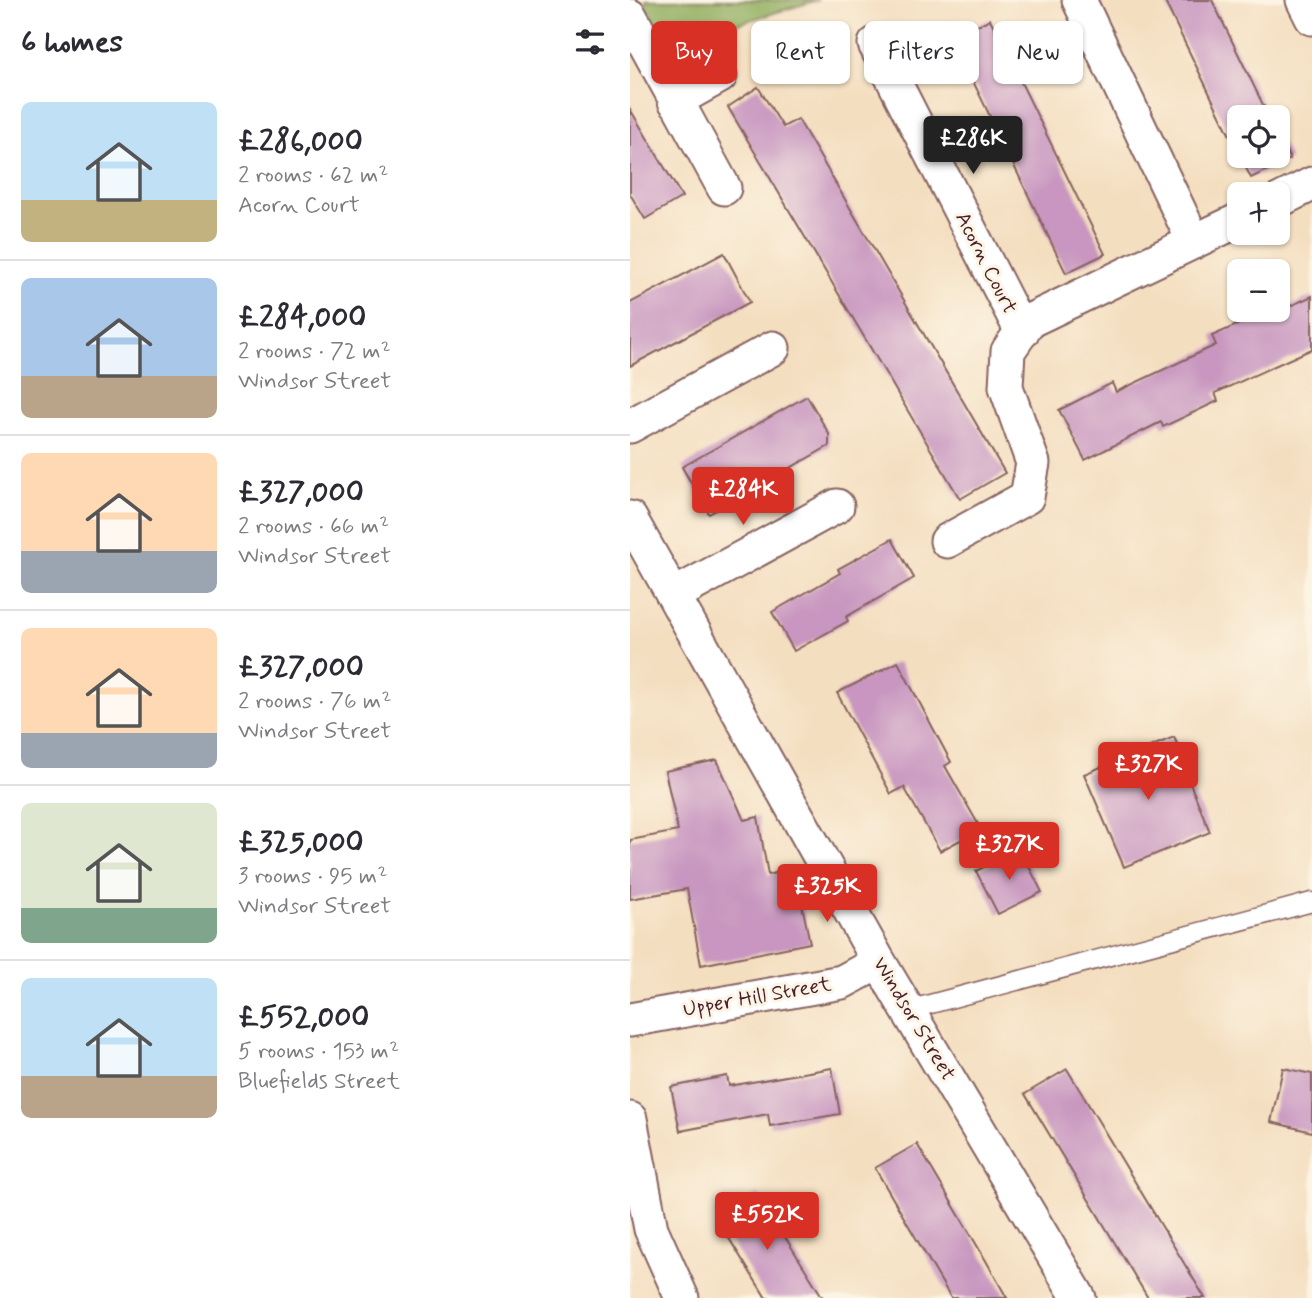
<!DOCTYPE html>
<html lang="en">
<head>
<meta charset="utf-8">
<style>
  :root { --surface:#fff; --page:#f2f2f3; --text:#2b2b33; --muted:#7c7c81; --line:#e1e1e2; --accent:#d93025 }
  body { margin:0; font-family:Mynerve,sans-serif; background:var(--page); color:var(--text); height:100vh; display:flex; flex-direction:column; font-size:26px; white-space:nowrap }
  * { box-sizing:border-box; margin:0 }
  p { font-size:23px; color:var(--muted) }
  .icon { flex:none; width:38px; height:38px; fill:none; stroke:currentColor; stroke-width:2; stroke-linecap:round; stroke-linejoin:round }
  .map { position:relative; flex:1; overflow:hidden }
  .sheet { display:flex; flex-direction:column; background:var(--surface); width:630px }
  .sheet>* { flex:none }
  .guide { position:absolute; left:21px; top:21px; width:555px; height:63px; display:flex; gap:14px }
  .controls { position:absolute; left:597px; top:105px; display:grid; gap:14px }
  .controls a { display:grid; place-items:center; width:63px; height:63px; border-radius:10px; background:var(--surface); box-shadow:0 2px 5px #0004; font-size:35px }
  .price { position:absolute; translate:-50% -60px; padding:0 16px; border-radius:7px; background:var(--accent); color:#fff; font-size:23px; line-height:46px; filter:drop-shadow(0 2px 4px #0008) }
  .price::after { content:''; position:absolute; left:50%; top:42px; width:21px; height:16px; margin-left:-10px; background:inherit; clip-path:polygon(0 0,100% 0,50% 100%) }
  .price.active { background:#222; color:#fff }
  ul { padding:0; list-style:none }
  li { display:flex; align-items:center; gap:21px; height:175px; padding:0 21px }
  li+li { border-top:2px solid var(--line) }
  li span { display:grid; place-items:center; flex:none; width:196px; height:140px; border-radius:10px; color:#555 }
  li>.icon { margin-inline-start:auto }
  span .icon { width:84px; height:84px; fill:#fffc; stroke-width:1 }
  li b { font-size:30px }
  h2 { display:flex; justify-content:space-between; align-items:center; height:84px; padding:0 21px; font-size:30px }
  .tag { padding:0 24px; border-radius:10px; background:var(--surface); box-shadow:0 2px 5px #0004; font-size:24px; line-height:63px }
  .tag.active { background:var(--accent); color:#fff }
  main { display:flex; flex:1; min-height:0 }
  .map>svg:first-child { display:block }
  .forest { fill:#92ae60; stroke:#6e6646; stroke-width:2 }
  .building { fill:#c896c0 }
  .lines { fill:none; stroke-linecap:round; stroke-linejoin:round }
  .service-casing { stroke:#86625f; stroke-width:21 }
  .minor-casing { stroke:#86625f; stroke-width:37 }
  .service { stroke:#fff; stroke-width:18 }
  .minor { stroke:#fff; stroke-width:33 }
  .labels { text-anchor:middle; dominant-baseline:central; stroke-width:6; stroke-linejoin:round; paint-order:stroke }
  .street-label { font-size:21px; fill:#4a1f2b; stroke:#fcf5e5 }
</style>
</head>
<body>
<main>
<section class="sheet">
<h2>6 homes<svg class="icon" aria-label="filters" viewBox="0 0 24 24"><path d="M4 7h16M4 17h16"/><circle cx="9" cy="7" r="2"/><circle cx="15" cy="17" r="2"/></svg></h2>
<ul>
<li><span style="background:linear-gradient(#bfe0f5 70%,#c2b280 0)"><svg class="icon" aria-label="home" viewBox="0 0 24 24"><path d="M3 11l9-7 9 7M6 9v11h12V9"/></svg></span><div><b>£286,000</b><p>2 rooms · 62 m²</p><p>Acorn Court</p></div></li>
<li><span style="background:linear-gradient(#a9c7e8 70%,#b9a48a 0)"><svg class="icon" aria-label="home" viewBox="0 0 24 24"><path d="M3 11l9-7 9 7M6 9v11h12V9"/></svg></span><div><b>£284,000</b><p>2 rooms · 72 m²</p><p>Windsor Street</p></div></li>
<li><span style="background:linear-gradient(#ffd9b3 70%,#9aa5b1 0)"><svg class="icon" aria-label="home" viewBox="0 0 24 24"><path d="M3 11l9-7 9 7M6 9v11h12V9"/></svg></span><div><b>£327,000</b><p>2 rooms · 66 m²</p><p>Windsor Street</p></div></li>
<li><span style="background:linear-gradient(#ffd9b3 75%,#9aa5b1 0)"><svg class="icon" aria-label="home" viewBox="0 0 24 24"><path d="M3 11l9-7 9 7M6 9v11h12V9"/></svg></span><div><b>£327,000</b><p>2 rooms · 76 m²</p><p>Windsor Street</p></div></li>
<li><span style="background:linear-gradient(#dfe7d0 75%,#7fa58c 0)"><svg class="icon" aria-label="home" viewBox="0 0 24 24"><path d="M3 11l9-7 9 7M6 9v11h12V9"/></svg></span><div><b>£325,000</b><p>3 rooms · 95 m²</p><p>Windsor Street</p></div></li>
<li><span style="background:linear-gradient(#bfe0f5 70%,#b9a48a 0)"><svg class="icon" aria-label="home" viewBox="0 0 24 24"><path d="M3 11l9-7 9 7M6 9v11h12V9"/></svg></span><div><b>£552,000</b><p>5 rooms · 153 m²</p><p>Bluefields Street</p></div></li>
</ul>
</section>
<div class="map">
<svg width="682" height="1298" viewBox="0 0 682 1298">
  <rect width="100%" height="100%" fill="#fcf5e5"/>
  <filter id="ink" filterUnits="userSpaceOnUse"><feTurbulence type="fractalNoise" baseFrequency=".0143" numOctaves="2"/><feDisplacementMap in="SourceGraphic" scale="14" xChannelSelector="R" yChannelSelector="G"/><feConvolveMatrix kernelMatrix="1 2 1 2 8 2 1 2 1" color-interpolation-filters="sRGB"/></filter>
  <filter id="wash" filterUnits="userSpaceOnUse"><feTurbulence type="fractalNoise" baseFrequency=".00686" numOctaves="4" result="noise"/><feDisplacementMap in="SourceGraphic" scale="28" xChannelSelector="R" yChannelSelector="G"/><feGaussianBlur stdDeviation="1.57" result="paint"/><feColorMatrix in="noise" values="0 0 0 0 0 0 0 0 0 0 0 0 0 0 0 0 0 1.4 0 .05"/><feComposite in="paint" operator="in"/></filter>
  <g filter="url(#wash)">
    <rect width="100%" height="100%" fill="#f4dec0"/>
    <path class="forest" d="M16,0H188L110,23L48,53L15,7Z"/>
    <g id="blocks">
      <path class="building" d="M534,0H582L639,117H609V154Z
        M360,19L475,254L436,273L322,38Z
        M128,87L153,127L168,119L375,473L330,499L98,107Z
        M0,109L52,197L15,219L0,194Z
        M648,134L660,159L621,178L610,156H648Z
        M94,253L120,302L0,366V303Z
        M682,296V349L585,393L588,401L533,427L531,422L455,460L429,410L482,383L486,392L586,345L582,336L636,312L638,316Z
        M177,396L199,434V446L79,514L52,467Z
        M262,539L284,578L216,617L218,621L164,651L142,612L210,573L208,569Z
        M268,662L321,762L315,766L351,829L310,851L274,787L261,794L207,693Z
        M544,737L558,770L555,771L580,832L494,867L454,774Z
        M87,760L114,820L128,817L138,875L152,871L157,898L170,895L180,943L71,965L57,889L0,899V840L48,831L35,771Z
        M390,849L412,892L368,914L346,871Z
        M202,1068L210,1114L140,1126L138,1114L50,1131L41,1087L97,1076L99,1086Z
        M653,1068L682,1074V1132L641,1122Z
        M437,1069L575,1298H518L395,1094Z
        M287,1144L355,1259L377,1298H321L245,1168Z
        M128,1194L177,1272L193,1298H136L87,1219Z"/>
    </g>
  </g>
  <g filter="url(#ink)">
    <use href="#blocks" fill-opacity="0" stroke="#86625f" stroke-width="2"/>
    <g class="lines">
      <defs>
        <path id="service" d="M278,1010L682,902"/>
        <path id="minor" d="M449,0L564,242
          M673,0L682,18
          M0,16L94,188
          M245,44L392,332
          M45,101L90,76
          M648,201L682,184
          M0,426L143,348
          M0,518L249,962L449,1298
          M317,541L397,497L403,463L376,387L378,351L399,321L609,220
          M44,595L207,506
          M0,1020L212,982L249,962
          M0,1119L21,1229L52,1298"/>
      </defs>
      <use href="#service" class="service-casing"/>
      <use href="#minor" class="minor-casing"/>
      <use href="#service" class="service"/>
      <use href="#minor" class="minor"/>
    </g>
  </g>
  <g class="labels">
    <g class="street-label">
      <text transform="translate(356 263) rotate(63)">Acorn Court</text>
      <text transform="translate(127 997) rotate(-10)">Upper Hill Street</text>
      <text transform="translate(284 1019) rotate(59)">Windsor Street</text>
    </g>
  </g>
</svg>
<div class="controls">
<a><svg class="icon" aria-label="locate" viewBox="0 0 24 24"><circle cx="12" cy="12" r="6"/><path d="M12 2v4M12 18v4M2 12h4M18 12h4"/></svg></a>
<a>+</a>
<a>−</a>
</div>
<b class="price active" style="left:343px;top:176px">£286K</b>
<b class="price" style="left:113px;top:527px">£284K</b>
<b class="price" style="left:518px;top:802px">£327K</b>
<b class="price" style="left:379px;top:882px">£327K</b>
<b class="price" style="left:197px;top:924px">£325K</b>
<b class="price" style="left:137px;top:1252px">£552K</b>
<div class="guide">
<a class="tag active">Buy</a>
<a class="tag">Rent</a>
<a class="tag">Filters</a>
<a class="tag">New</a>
</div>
</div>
</main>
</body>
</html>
